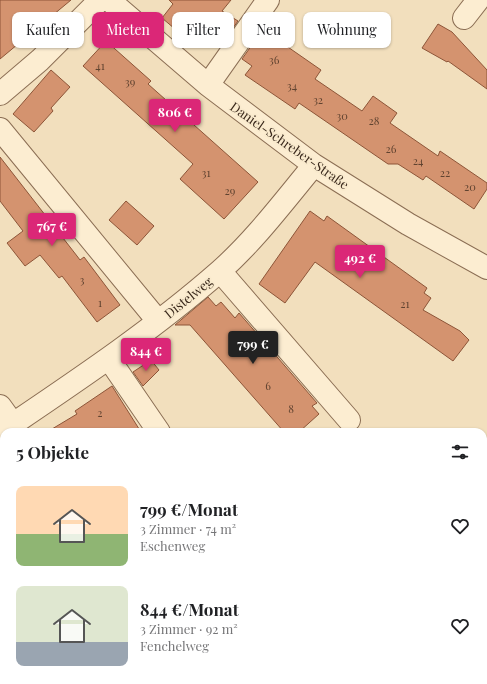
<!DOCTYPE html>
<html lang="de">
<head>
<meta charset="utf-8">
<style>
  :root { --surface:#fff; --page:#f6f6f6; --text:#202124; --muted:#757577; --accent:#db2777 }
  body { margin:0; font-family:"Playfair Display",serif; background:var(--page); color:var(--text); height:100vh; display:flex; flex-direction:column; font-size:15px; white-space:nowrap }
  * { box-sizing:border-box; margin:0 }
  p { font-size:13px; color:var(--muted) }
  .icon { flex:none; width:22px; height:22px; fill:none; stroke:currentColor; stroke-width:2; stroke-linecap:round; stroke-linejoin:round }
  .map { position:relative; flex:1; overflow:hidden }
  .panel { position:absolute; left:0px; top:428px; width:487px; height:256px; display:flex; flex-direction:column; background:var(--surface); border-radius:12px 12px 0 0; box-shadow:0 1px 3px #0004 }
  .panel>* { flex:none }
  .hud { position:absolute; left:12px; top:12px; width:463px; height:36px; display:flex; gap:8px }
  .price { position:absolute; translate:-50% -34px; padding:0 9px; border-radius:4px; background:var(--accent); color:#fff; font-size:13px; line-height:26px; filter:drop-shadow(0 1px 2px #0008) }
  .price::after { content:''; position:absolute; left:50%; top:24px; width:12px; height:9px; margin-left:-6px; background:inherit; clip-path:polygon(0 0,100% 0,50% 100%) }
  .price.current { background:#222; color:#fff }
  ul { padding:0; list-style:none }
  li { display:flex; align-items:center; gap:12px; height:100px; padding:0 16px }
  li span { display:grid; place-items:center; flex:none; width:112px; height:80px; border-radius:8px; color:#555 }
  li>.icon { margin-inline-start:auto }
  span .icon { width:48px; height:48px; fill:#fffc; stroke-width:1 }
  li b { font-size:17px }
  h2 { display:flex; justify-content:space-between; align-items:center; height:48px; padding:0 16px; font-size:17px }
  .pill { padding:0 14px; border-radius:8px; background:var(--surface); box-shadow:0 1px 3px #0004; font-size:14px; line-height:36px }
  .pill.current { background:var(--accent); color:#fff }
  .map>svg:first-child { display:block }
  .green { fill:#cdd190 }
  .building { fill:#d4936f; stroke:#8d5538 }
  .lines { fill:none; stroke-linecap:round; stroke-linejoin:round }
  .service-casing { stroke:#8b6e54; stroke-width:16 }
  .minor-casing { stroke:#8b6e54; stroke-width:24 }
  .service { stroke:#fcedd1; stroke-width:14 }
  .minor { stroke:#fcedd1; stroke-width:22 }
  .labels { text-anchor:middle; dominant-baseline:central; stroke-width:3.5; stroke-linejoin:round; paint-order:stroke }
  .number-label { font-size:11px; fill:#604330 }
  .street-label { font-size:13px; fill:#39281b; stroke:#f9eacd }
</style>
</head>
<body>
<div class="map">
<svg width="487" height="684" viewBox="0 0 487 684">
  <rect width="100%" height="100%" fill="#f2dfbd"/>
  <path class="green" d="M483,612L487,620V651L483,653Z
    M329,680H381L383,684H320Z"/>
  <path class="building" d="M0,0H71L0,59Z
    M169,0H231L222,11L238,21L223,42L200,25L188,40L162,18L173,4Z
    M438,24L452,32L487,70V89L448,61L447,62L422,48Z
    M259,35L269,41L272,36L321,70L315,79L362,111L373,96L397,113L390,123L438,156L440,151L487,183V189L474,209L426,176L423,180L398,164H388L299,103L295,109L245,75L252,66L242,59Z
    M106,41L151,81L148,84L258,182L224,219L180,179L193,164L83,66Z
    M51,70L70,87L51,108L53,111L34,132L13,114Z
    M0,157L77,256L80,260L84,257L120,305L97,322L62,276L59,278L40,255L25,266L7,243L23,231L0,201Z
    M126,201L154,226L137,245L109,220Z
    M310,211L324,221L327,216L427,288L424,293L431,298L423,310L460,331L469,340L453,361L315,262L285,303L259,284Z
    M208,297L216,306L221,302L235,318L239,313L317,403L312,406L319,414L299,432H284L190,325H175Z
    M151,360L159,370L143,386L133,372Z
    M112,386L141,432H47L77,414L75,411Z"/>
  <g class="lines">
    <defs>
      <path id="service" d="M403,680L405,684"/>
      <path id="minor" d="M109,0L208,85L314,165L408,224L487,268
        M464,18L478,0
        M208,85L268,0
        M0,94L40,60L100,0
        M0,129L158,321
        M220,271L349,420
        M109,359L159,432
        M0,406L13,424
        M0,431L13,424C84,376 155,328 220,271C255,240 284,201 314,165
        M0,454L4,461"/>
    </defs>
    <use href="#service" class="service-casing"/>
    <use href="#minor" class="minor-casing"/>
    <use href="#service" class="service"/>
    <use href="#minor" class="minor"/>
  </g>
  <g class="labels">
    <g class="number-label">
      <text x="274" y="59">36</text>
      <text x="100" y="65">41</text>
      <text x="130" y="81">39</text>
      <text x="292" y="85">34</text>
      <text x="318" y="99">32</text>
      <text x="342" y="115">30</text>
      <text x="374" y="120">28</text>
      <text x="391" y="148">26</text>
      <text x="418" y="160">24</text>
      <text x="206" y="172">31</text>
      <text x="445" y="172">22</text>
      <text x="470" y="186">20</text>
      <text x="230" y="190">29</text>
      <text x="82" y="279">3</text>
      <text x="100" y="302">1</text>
      <text x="405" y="303">21</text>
      <text x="268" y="385">6</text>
      <text x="291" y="408">8</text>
      <text x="100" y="412">2</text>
    </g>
    <g class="street-label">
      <text transform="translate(290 145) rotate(35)">Daniel-Schreber-Straße</text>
      <text transform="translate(188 297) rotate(-39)">Distelweg</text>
    </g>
  </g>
</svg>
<b class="price" style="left:175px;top:133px">806 €</b>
<b class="price" style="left:52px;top:247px">767 €</b>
<b class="price" style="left:360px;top:279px">492 €</b>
<b class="price current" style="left:253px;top:365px">799 €</b>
<b class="price" style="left:146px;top:372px">844 €</b>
<div class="hud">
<a class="pill">Kaufen</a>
<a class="pill current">Mieten</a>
<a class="pill">Filter</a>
<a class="pill">Neu</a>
<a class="pill">Wohnung</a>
</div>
<section class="panel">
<h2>5 Objekte<svg class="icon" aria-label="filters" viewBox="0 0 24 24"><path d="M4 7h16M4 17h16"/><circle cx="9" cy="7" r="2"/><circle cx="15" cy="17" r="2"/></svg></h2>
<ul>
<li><span style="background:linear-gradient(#ffd9b3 60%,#8fb573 0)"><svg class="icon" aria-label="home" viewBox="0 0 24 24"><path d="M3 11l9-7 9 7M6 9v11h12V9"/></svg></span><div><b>799 €/Monat</b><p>3 Zimmer · 74 m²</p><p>Eschenweg</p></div><svg class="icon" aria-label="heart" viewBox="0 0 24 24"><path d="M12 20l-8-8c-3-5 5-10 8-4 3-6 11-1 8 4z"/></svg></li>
<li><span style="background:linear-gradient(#dfe7d0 70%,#9aa5b1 0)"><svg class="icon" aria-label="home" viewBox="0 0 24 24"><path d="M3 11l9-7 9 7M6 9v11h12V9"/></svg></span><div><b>844 €/Monat</b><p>3 Zimmer · 92 m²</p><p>Fenchelweg</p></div><svg class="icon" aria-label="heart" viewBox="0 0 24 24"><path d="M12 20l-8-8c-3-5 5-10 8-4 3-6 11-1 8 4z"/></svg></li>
</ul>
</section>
</div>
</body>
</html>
